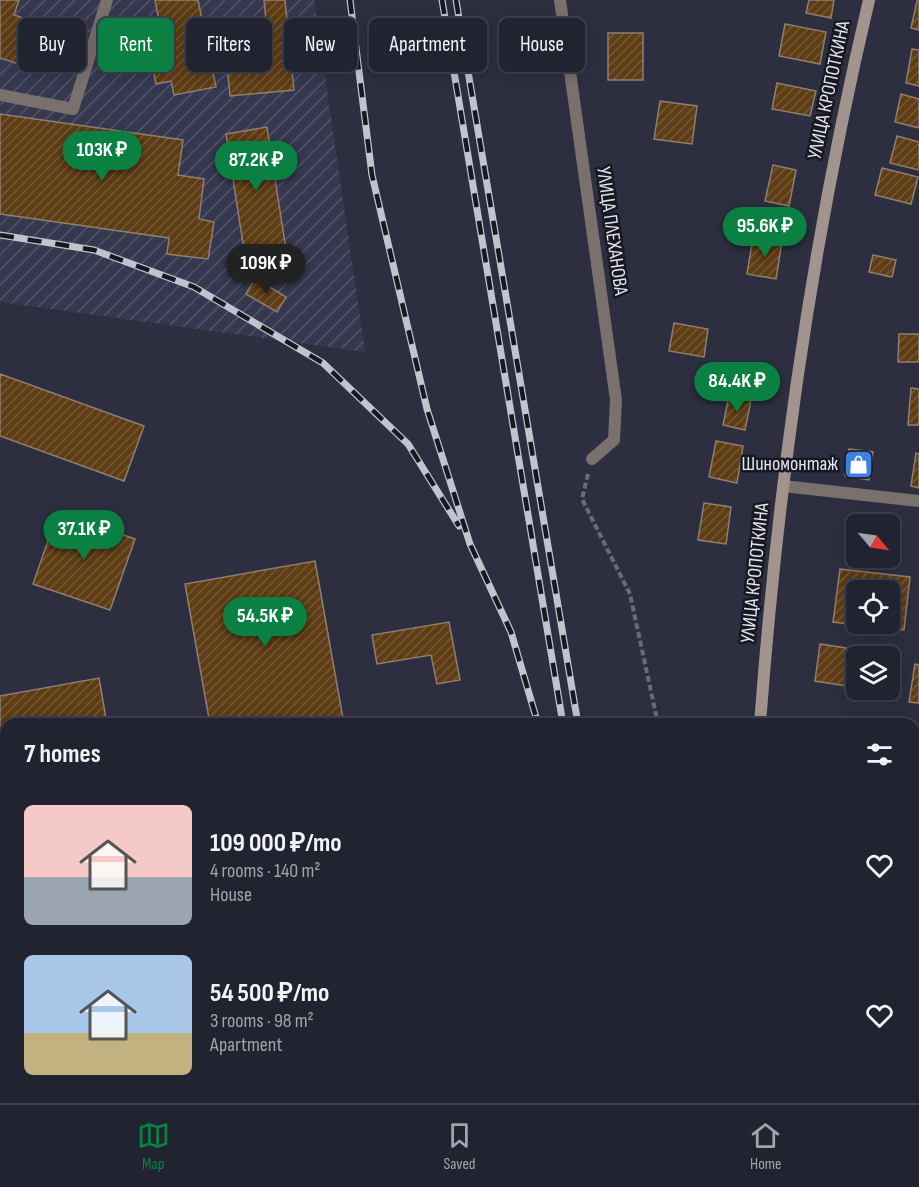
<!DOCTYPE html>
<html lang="en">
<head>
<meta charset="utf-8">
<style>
  :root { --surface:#222330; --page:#2a2b38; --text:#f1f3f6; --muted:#a2a4ab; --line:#3f404c; --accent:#0b8043 }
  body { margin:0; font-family:"Sofia Sans Condensed",sans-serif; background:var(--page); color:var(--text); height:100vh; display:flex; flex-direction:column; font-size:22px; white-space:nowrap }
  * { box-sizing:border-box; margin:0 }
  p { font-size:20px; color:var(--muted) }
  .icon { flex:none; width:33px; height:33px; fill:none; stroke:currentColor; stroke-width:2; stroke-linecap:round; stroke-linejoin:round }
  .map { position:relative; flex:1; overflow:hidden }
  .details { position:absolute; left:0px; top:718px; width:920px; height:386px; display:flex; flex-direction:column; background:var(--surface); border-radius:18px 18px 0 0; box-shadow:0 3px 15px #0003,0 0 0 2px var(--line) }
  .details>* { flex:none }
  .hud { position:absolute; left:18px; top:18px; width:600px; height:54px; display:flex; gap:12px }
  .needle { width:39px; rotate:119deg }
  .tools { position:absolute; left:846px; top:514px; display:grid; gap:12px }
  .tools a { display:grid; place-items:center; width:54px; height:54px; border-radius:9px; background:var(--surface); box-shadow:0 3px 15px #0003,0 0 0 2px var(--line); font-size:30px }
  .price { position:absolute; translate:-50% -51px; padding:0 14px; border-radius:21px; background:var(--accent); color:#fff; font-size:20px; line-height:39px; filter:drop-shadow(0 2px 3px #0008) }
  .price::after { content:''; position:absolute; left:50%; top:36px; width:18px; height:14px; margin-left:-9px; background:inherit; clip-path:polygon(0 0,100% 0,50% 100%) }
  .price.active { background:#222; color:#fff }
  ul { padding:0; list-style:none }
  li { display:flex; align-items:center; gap:18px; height:150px; padding:0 24px }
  li span { display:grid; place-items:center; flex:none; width:168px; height:120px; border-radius:9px; color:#555 }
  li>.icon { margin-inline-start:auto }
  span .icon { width:72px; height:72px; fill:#fffc; stroke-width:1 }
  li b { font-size:26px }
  h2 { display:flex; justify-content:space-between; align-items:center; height:72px; padding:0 24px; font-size:26px }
  .tag { padding:0 21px; border-radius:9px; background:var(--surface); box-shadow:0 3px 15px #0003,0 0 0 2px var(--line); font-size:21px; line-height:54px }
  .tag.active { background:var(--accent); color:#fff }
  .tabs { display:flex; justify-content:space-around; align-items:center; height:84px; border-top:2px solid var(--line); background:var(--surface); font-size:16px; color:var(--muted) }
  .tabs a { display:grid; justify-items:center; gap:3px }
  .tabs .active { color:var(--accent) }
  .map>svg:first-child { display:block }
  .industrial { fill:url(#industrial-furrows) }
  .building { fill:url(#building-hatch); stroke:#8f7f70; stroke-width:1.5; fill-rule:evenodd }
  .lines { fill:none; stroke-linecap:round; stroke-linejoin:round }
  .path { stroke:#696b7a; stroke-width:4; stroke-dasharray:6 3; stroke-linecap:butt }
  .lane { stroke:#7a706d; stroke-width:12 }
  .street { stroke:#7a706d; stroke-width:12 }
  .secondary { stroke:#a3938e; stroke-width:12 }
  .rail-casing { stroke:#c1c3cf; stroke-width:7 }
  .rail { stroke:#171820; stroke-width:4.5; stroke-dasharray:14; stroke-linecap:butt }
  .labels { text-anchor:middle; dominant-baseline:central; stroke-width:5; stroke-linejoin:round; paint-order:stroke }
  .street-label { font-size:20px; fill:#e3e5f0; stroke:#171820 }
  .poi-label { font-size:20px; fill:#e3e5f0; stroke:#171820; text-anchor:end }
</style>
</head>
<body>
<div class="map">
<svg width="919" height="1103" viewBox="0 0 919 1103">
  <defs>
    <pattern id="industrial-furrows" width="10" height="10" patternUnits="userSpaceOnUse" patternTransform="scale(1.5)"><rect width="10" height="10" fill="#35384f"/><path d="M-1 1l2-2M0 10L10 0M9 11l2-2" fill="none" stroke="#525569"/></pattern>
    <pattern id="building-hatch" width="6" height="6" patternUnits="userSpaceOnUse" patternTransform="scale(1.5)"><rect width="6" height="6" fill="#5e3c14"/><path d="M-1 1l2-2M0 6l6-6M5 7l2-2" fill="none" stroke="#755836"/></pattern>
  </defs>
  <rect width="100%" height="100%" fill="#2d2f40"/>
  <path class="industrial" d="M0,0H314L365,352L0,302Z"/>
  <path class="building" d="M0,0H19L14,15L60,30L47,73L0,58Z
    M155,0H198L216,87L174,95L171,81L156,84L149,50L164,47Z
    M264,0H285L294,90L230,96L223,25L266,21Z
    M809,0H834L831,18L806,13Z
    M917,1H919V30L911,28Z
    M785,24L826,32L820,64L779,56Z
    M608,33H643V80H608Z
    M912,49L919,50V86L906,83Z
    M777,83L816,91L810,116L772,109Z
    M901,94L919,99V128L895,122Z
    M660,101L697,106L692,144L654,139Z
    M0,114L183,140L178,175L204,179L199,219L214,222L208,259L167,254L169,238L0,214Z
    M267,127L286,250L245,256L226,134Z
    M897,136L919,142V170L890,163Z
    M773,165L796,170L789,206L765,201Z
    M882,168L918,177L911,204L875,195Z
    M753,237L782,241L776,279L747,274Z
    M873,255L896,260L892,277L869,272Z
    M255,278L286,297L277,312L246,294Z
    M674,323L708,329L704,357L669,351Z
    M899,334H919V362H898Z
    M0,374L144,426L124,481L0,436Z
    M911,388L919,389V425H908Z
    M729,396L751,400L745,430L723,425Z
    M716,441L743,446L737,483L709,477Z
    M849,449L873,452L869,480L845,476Z
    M916,453L919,454V488L911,486Z
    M704,503L731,507L726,544L698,540Z
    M58,512L135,539L110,610L33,584Z
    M315,561L344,724H210L185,584Z
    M840,569L910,577L904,630L833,622ZM856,591H890V624H856Z
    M449,622L460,680L437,684L431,655L377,664L372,635Z
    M820,644L859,650L853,687L815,681Z
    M915,664L919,665V703L909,702Z
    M99,678L107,724H6V793L0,760V696Z
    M914,766H919V802L914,801Z
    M914,830H919V856L914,855Z
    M914,913H919V951L914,950Z
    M914,974H919L914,1032Z
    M60,1098H145L147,1103H62Z
    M548,1098H559L560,1103H524Z"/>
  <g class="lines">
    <path class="path" d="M588,474L582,499L630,594L658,724"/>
    <path class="lane" d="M0,95L73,109L107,0
      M0,870L6,903
      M45,1098L46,1103
      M514,1103L515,1098"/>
    <path class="street" d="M560,0L616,400L614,440L592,459
      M783,486L919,501"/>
    <path class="secondary" d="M760,724C778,482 813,236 869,0
      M756,1098V1103"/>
    <defs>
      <path id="rail" d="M350,0L372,175L427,409L470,544L511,632L538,724
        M442,0L563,724
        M456,0L578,724
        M0,235L94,250L194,287L323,363L408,444L459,526
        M159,1098L161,1103
        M406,1098L407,1103
        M600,1098L601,1103
        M626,1098L627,1103
        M642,1098L643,1103
        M506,1103V1098"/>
    </defs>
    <use href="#rail" class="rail-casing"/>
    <use href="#rail" class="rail"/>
  </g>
  <defs>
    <symbol id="shop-square" viewBox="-11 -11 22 22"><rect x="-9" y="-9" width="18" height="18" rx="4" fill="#3f7fe0" stroke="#171820"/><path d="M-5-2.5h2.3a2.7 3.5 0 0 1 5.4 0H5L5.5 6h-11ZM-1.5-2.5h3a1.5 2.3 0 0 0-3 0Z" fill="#fff"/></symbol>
  </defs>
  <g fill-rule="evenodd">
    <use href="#shop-square" x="842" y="448" width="33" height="33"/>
  </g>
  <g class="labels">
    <g class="street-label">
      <text transform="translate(829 90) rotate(-78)">УЛИЦА КРОПОТКИНА</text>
      <text transform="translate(612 231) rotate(82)">УЛИЦА ПЛЕХАНОВА</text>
      <text transform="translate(755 573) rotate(-84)">УЛИЦА КРОПОТКИНА</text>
    </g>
    <g class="poi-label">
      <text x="838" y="464">Шиномонтаж</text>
    </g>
  </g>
</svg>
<div class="tools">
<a><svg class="needle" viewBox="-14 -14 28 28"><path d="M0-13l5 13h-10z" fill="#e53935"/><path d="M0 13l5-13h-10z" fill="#a2a4ab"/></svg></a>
<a><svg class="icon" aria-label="locate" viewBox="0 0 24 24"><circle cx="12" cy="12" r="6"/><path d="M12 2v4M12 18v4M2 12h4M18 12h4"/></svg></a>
<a><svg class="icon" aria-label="layers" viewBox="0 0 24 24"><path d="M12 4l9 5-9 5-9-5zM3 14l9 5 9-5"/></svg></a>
</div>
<b class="price" style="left:102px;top:182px">103K ₽</b>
<b class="price" style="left:256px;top:192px">87.2K ₽</b>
<b class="price" style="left:765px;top:258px">95.6K ₽</b>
<b class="price active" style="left:266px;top:295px">109K ₽</b>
<b class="price" style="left:737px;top:413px">84.4K ₽</b>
<b class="price" style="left:84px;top:561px">37.1K ₽</b>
<b class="price" style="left:265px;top:648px">54.5K ₽</b>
<div class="hud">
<a class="tag">Buy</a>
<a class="tag active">Rent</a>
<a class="tag">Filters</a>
<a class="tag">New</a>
<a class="tag">Apartment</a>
<a class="tag">House</a>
</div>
<section class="details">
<h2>7 homes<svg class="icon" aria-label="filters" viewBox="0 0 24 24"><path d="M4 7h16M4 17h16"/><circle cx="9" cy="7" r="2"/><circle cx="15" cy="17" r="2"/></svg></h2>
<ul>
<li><span style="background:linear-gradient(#f6c9c9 60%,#9aa5b1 0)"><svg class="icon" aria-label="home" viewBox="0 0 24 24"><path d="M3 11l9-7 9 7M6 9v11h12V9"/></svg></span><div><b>109 000 ₽/mo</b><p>4 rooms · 140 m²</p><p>House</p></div><svg class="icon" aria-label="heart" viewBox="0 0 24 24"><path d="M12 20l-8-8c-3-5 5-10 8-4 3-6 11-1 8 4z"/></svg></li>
<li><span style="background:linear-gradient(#a9c7e8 65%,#c2b280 0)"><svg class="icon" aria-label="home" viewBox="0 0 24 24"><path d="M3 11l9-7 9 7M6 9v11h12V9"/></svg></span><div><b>54 500 ₽/mo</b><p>3 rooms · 98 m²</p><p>Apartment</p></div><svg class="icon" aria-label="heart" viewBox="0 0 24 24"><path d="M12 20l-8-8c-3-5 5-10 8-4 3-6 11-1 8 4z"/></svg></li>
</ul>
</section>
</div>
<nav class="tabs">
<a class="active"><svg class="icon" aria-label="map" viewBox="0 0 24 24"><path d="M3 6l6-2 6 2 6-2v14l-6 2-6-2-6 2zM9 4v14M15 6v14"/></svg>Map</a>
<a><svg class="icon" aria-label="saved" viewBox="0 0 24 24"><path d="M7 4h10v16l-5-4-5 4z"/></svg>Saved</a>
<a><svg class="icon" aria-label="home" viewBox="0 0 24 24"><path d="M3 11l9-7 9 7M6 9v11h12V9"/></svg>Home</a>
</nav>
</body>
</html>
